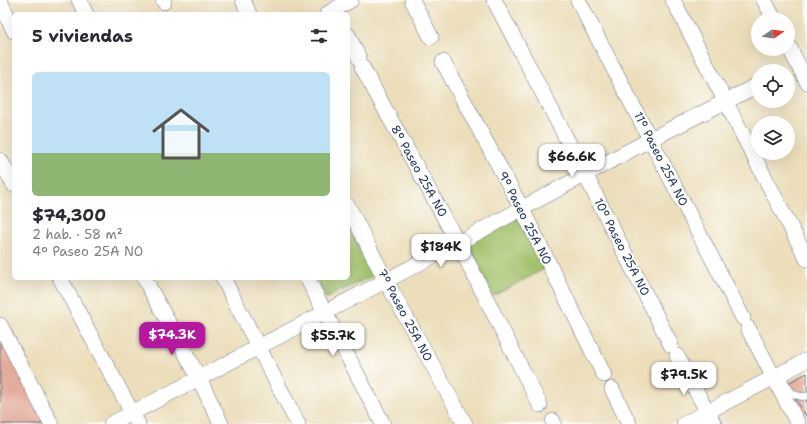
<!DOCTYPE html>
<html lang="es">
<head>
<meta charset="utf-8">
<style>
  :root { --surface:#fff; --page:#f2f2f3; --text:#2b2b33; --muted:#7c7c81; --accent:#b5179e }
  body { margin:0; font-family:"Shantell Sans",sans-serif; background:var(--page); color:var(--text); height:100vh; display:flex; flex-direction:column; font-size:15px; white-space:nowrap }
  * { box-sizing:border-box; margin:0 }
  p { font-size:13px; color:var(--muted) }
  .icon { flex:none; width:22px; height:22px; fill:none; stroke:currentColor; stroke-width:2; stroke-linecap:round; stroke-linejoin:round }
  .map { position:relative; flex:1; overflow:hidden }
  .sheet { position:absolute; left:12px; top:12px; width:338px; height:268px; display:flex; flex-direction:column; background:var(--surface); border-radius:6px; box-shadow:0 4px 16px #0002 }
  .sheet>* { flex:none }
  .needle { width:26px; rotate:77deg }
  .controls { position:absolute; left:751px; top:12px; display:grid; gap:8px }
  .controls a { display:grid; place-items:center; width:44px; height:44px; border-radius:50%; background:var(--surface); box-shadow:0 4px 16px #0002; font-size:20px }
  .price { position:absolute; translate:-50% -34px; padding:0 9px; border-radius:8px; background:#fff; color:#222; font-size:13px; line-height:26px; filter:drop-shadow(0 1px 2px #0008) }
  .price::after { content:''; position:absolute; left:50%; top:24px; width:12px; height:9px; margin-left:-6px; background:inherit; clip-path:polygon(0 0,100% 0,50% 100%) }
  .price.selected { background:var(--accent); color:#fff }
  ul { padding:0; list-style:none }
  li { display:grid; align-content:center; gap:8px; height:212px; padding:0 20px }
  li span { display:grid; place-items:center; height:124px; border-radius:6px; color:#555 }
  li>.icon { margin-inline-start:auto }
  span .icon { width:72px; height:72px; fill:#fffc; stroke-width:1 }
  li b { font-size:17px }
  h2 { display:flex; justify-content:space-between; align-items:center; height:48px; padding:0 20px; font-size:17px }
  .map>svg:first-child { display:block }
  .green { fill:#a1c16a; stroke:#5e7864 }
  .building { fill:#e3ab9c }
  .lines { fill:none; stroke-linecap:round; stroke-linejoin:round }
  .lane-casing { stroke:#646c7f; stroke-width:8 }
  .street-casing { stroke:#646c7f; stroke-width:16 }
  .lane { stroke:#fff; stroke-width:7 }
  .street { stroke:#fff; stroke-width:15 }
  .labels { text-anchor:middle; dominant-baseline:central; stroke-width:4; stroke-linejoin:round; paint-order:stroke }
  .street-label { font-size:12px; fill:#1b2f5e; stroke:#fdfcf7 }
</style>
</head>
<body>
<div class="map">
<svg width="807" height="424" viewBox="0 0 807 424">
  <rect width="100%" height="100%" fill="#fdfcf7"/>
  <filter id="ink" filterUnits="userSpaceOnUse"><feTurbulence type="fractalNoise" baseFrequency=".025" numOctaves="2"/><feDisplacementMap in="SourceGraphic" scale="8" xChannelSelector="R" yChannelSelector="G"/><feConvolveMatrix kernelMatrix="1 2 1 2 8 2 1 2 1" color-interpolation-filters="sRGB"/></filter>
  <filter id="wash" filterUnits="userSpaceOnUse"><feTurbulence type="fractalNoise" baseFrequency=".012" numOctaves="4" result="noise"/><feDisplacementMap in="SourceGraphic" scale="16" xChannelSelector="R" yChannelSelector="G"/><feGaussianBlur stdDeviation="0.9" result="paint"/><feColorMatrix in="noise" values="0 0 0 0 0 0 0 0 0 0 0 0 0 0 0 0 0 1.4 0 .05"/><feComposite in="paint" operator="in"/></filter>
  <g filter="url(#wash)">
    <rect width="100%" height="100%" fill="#ecdebb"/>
    <path class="green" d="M517,217L544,269L493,296L468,242Z
      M348,225L374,275L326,298L316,278H348Z"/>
    <g id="blocks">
      <path class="building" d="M0,335L47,424H0Z
        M807,373V417L786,384Z"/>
    </g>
  </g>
  <g filter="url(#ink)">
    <use href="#blocks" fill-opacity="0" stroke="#646c7f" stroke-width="1"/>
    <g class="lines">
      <defs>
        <path id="lane" d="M781,374C787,386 791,399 807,396"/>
        <path id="street" d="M79,0L86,14
          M163,0L164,2
          M243,0L249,14
          M412,0L431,37
          M494,0L585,174L671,345
          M578,0L743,318
          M673,0L807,259
          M764,0L774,19
          M0,1L14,31
          M327,14L351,0
          M348,35L359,58
          M788,45L807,82
          M443,62L522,209L604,375
          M362,67L458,243L540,405
          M0,160L14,185
          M348,206L386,281L465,424
          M60,278L138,424
          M144,278L199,378L221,424
          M223,278L298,424
          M307,278L383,424
          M0,325L51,424
          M748,328L798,424
          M677,356L714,424
          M612,389L629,424
          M553,421L554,424
          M111,424L458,243L651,139L758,85
          M684,424L807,360"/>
      </defs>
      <use href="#lane" class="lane-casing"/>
      <use href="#street" class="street-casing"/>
      <use href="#lane" class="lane"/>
      <use href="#street" class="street"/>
    </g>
  </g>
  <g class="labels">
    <g class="street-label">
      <text transform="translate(661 159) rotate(63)">11º Paseo 25A NO</text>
      <text transform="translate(419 171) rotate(61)">8º Paseo 25A NO</text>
      <text transform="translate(525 218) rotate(63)">9º Paseo 25A NO</text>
      <text transform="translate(622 247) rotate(63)">10º Paseo 25A NO</text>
      <text transform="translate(405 315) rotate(62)">7º Paseo 25A NO</text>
    </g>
  </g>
</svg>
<div class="controls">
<a><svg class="needle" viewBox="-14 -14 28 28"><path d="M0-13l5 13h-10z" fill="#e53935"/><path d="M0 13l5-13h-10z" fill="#7c7c81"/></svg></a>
<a><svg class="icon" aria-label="locate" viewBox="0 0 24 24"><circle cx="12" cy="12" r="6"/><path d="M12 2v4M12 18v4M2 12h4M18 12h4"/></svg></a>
<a><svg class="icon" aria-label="layers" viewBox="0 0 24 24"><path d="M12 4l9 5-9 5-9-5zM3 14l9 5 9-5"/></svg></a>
</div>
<b class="price" style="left:572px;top:178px">$66.6K</b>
<b class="price" style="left:441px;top:268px">$184K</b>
<b class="price selected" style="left:172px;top:356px">$74.3K</b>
<b class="price" style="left:333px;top:357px">$55.7K</b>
<b class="price" style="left:684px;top:396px">$79.5K</b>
<section class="sheet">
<h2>5 viviendas<svg class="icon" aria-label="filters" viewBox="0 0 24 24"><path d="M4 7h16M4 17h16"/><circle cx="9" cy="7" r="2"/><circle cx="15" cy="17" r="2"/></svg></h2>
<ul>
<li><span style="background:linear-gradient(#bfe0f5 65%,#8fb573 0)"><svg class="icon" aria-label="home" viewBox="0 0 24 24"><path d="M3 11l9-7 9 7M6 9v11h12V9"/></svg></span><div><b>$74,300</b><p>2 hab. · 58 m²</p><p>4º Paseo 25A NO</p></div></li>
</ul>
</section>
</div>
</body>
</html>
